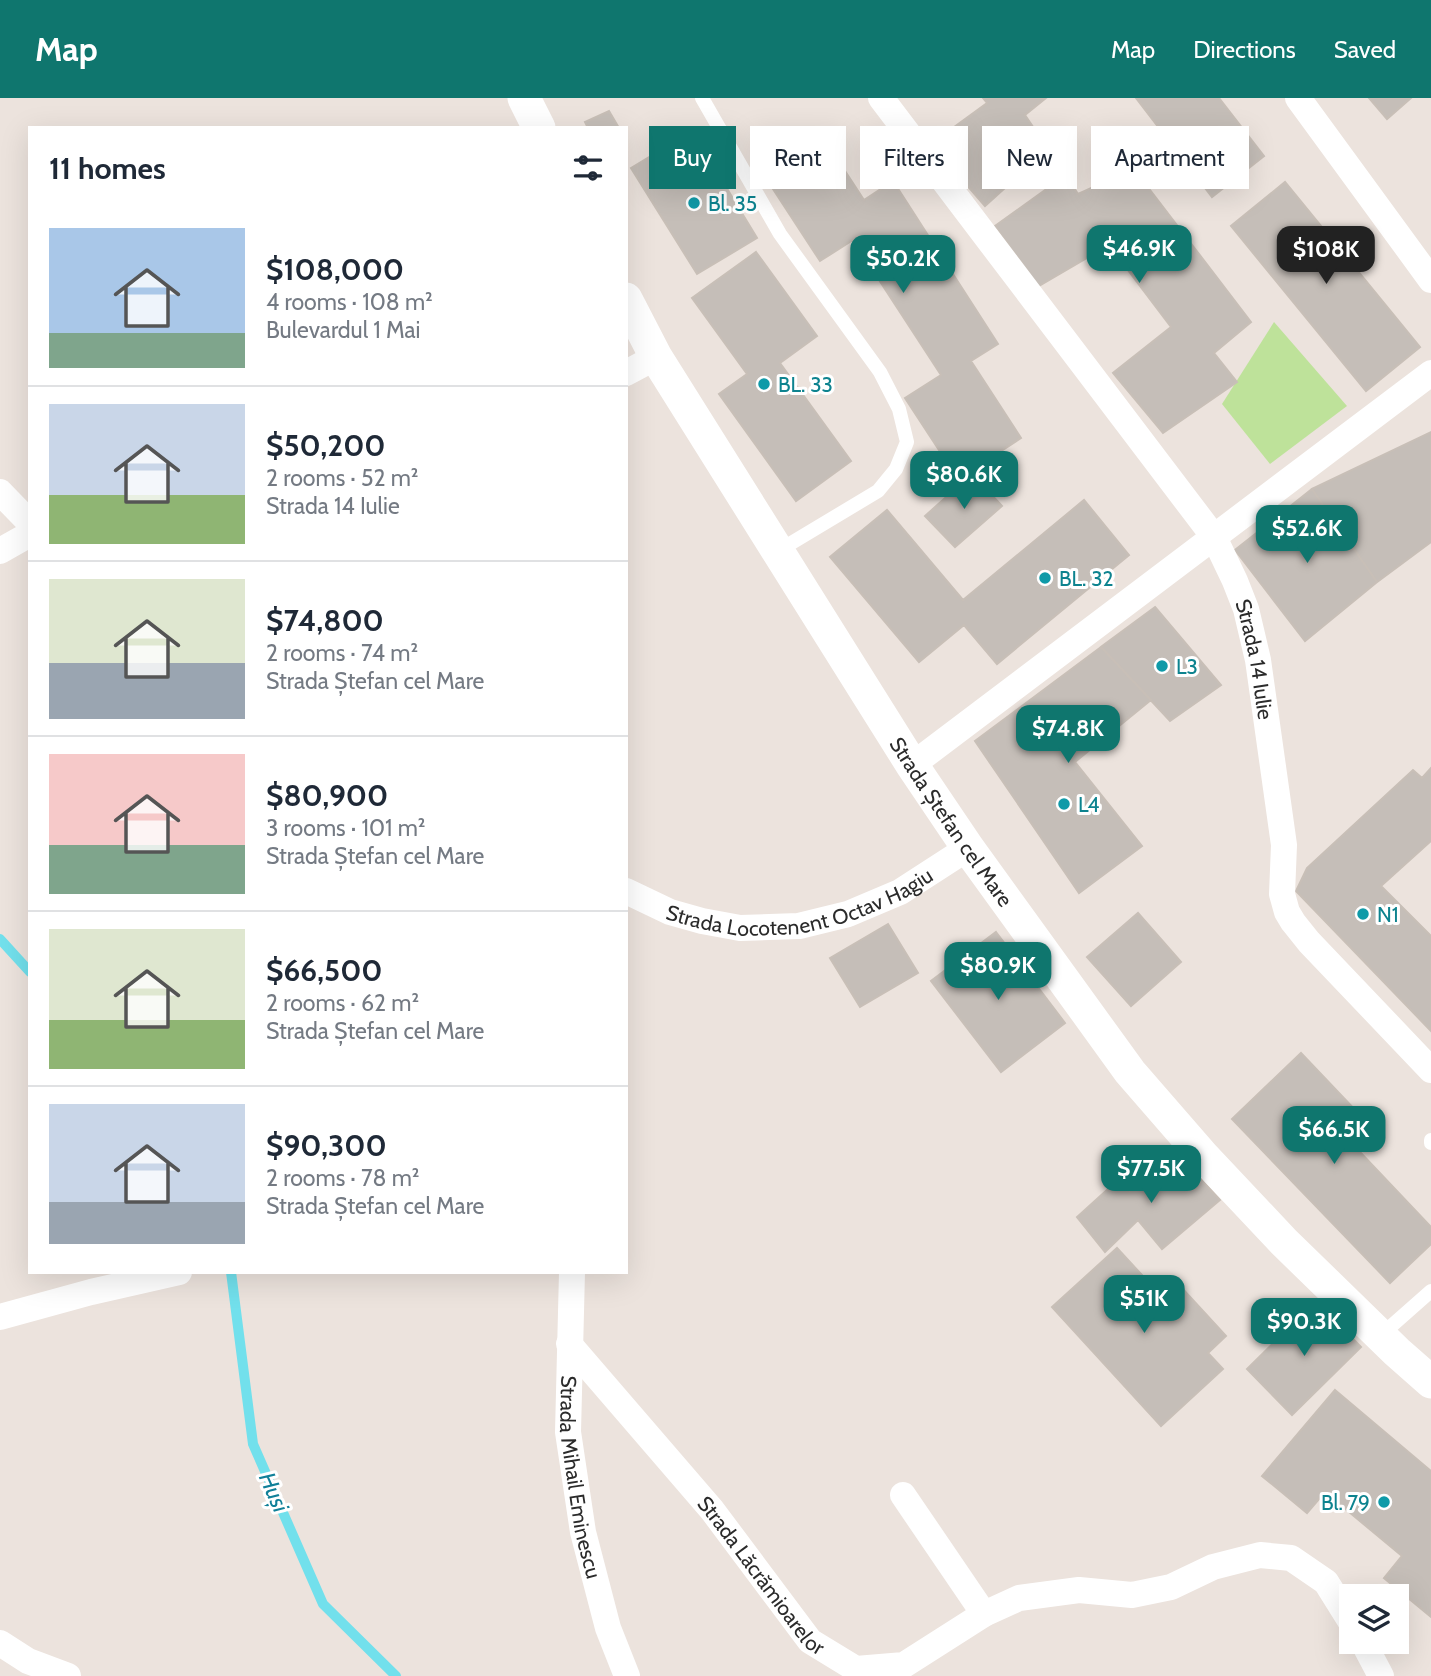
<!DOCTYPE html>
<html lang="en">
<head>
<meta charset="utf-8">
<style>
  :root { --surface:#fff; --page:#f2f2f3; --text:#1f2937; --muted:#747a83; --line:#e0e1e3; --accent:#0f766e }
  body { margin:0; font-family:Cabin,sans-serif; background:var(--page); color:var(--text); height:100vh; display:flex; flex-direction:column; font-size:26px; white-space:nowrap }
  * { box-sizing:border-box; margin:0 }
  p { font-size:23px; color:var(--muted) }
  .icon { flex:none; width:38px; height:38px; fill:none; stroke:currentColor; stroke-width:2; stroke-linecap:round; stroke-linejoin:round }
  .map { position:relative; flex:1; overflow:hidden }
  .details { position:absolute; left:28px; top:28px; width:600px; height:1148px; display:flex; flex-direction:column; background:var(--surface); border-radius:0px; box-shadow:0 7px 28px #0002 }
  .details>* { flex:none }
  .banner { position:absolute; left:649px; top:28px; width:665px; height:63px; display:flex; gap:14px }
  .buttons { position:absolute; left:1339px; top:1486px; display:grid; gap:14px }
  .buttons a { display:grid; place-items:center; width:70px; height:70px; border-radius:0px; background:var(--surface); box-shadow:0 7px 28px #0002; font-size:35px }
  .price { position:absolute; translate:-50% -60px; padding:0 16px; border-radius:14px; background:var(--accent); color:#fff; font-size:23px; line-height:46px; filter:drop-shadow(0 2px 4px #0008) }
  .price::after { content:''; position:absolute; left:50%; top:42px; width:21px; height:16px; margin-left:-10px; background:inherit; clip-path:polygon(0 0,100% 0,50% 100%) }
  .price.active { background:#222; color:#fff }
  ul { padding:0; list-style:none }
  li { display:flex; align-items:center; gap:21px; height:175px; padding:0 21px }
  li+li { border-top:2px solid var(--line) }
  li span { display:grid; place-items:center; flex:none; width:196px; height:140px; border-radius:0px; color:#555 }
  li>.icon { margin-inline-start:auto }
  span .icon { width:84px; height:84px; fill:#fffc; stroke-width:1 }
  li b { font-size:30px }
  h2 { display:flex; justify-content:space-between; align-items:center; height:84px; padding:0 21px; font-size:30px }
  .chip { padding:0 24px; border-radius:0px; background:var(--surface); box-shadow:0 7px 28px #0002; font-size:24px; line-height:63px }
  .chip.active { background:var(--accent); color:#fff }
  header { display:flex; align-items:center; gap:42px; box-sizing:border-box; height:98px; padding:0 35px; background:var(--accent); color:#fff }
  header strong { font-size:33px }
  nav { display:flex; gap:38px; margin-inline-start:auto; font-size:24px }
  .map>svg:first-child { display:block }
  .green { fill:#bee29a }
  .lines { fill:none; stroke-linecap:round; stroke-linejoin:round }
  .stream { stroke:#72e0ec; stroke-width:10 }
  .building { fill:#c5beb8; stroke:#c8bfb7; stroke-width:2 }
  .service { stroke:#fff; stroke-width:14 }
  .minor { stroke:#fff; stroke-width:26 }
  .tertiary { stroke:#fff; stroke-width:33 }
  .culture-dot { fill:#0f9aa8; stroke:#fff; stroke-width:2.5 }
  .labels { text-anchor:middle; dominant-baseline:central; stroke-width:6; stroke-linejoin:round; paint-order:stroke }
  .culture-label { font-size:21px; fill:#0d838f; stroke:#fff; text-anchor:start }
  .street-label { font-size:21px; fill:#2b2b2b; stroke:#fff }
  .water-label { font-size:23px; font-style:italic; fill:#108099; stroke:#fff }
</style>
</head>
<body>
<header>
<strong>Map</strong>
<nav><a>Map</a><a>Directions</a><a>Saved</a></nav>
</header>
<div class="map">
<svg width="1431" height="1578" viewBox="0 0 1431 1578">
  <rect width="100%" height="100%" fill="#ece3dd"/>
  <path class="green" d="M1274,224L1347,308L1270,366L1222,306Z"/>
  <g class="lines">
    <path class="stream" d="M0,841L30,874
      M231,1174L253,1346L323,1506L396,1578"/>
  </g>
  <path class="building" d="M983,0H1046L1025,17L1048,51L985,108L931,46L987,5Z
    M1136,0H1219L1264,58L1212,99Z
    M1369,0H1411L1387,21Z
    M609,13L619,30H588L585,24Z
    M692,33L757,140L697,176L631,70Z
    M819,33L864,102L893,83L998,246L971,263L1021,340L958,381L905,300L941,277L853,142L820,163L760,71Z
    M1134,71L1251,224L1214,255L1237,284L1163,335L1113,275L1171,229L1109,147L1039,188L995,128L1066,77L1078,96Z
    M1285,84L1420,249L1366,293L1231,128Z
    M756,154L817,238L780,265L851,363L796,403L719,296L747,276L692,200Z
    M1431,334V444L1377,484L1312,391Z
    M972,376L1002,408L955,449L925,418Z
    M1312,391L1377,484L1305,543L1235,452Z
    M1084,402L1129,457L997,566L964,527L919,564L830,459L887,412L963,502Z
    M1155,509L1221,587L1170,623L1101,549Z
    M1101,549L1151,602L1075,664L1142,748L1079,795L975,643Z
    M1431,670V743L1381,788L1431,838V933L1296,793L1307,770L1413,672L1422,680Z
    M1138,815L1181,864L1131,908L1087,859Z
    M888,826L918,875L860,909L830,860Z
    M996,834L1065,925L1001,974L931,883Z
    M1301,955L1359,1016L1341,1034L1431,1129V1146L1390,1185L1232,1021Z
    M1176,1054L1220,1102L1162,1151L1138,1122L1105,1154L1077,1119L1118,1082L1129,1095Z
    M1117,1150L1165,1202L1180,1188L1226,1238L1208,1255L1223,1271L1161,1328L1052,1209Z
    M1316,1203L1361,1249L1292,1317L1247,1271Z
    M1335,1292L1431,1373V1519L1384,1480L1402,1458L1325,1394L1307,1415L1262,1378Z"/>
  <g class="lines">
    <path class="service" d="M702,0L780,136L880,274L899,311L907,344L896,371L878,393L778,453
      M1431,1042V1045
      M1380,1238L1431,1193"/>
    <g class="minor">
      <path id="s1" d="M881,0L1214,439L1235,483L1246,511L1258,562L1284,747L1282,796L1287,814L1293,824L1309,844L1431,972"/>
      <path d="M1298,0L1431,182"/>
      <path d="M626,275L656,259"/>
      <path d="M0,394L30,425"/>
      <path d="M0,453L30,436"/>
      <path d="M912,667L1431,275"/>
      <path id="s2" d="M626,793L670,814L702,823L740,830L799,828L848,816L900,794L968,750"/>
      <path id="s3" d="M572,1174L568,1334L583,1434L608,1530L627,1578"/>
      <path d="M0,1219L91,1194L179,1174"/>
      <path id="s4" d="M569,1246L712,1412L810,1543L856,1571L904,1567L984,1516L1019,1500L1079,1492L1132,1497L1171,1489L1213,1469L1260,1457L1291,1460L1326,1484L1351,1524"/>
      <path d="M903,1397L984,1516"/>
      <path d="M1363,1544L1381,1578"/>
      <path d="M0,1545L28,1563L68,1578"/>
    </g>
    <g class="tertiary">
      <path d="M524,0L539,30"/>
      <path id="s5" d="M626,201L656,259L912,667L968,750L1130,974L1203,1058L1284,1144L1397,1254L1431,1284"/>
    </g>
  </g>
  <g class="culture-dot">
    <circle cx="694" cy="105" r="7"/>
    <circle cx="764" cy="286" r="7"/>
    <circle cx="1045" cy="480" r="7"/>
    <circle cx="1162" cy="568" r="7"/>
    <circle cx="1064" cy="706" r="7"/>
    <circle cx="1363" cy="816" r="7"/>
    <circle cx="1384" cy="1404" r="7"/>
  </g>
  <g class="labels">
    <g class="culture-label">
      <text x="708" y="105">Bl. 35</text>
      <text x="778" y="286">BL. 33</text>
      <text x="1059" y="480">BL. 32</text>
      <text x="1176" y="568">L3</text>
      <text x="1078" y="706">L4</text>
      <text x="1377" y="816">N1</text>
      <text x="1370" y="1404" text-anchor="end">Bl. 79</text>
    </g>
    <g class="street-label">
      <text stroke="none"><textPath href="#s1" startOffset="681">Strada 14 Iulie</textPath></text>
      <text stroke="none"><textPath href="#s5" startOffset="616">Strada Ștefan cel Mare</textPath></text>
      <text stroke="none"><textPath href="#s2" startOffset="184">Strada Locotenent Octav Hagiu</textPath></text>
      <text stroke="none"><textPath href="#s3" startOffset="206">Strada Mihail Eminescu</textPath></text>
      <text stroke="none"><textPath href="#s4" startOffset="301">Strada Lăcrămioarelor</textPath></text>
    </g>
    <g class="water-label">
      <text transform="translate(274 1394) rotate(66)">Huși</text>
    </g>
  </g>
</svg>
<div class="buttons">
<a><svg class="icon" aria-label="layers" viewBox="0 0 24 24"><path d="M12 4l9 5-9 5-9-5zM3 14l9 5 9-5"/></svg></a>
</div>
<b class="price" style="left:1139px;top:187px">$46.9K</b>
<b class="price active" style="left:1326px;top:188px">$108K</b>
<b class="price" style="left:903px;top:197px">$50.2K</b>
<b class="price" style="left:964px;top:413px">$80.6K</b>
<b class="price" style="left:1307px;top:467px">$52.6K</b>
<b class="price" style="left:1068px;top:667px">$74.8K</b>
<b class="price" style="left:998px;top:904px">$80.9K</b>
<b class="price" style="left:1334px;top:1068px">$66.5K</b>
<b class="price" style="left:1151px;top:1107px">$77.5K</b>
<b class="price" style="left:1144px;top:1237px">$51K</b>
<b class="price" style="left:1304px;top:1260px">$90.3K</b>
<div class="banner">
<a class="chip active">Buy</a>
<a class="chip">Rent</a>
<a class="chip">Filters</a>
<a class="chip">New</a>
<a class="chip">Apartment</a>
</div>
<section class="details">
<h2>11 homes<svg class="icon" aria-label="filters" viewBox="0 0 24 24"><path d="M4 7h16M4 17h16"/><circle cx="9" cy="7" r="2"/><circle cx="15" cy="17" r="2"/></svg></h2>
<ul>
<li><span style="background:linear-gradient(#a9c7e8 75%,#7fa58c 0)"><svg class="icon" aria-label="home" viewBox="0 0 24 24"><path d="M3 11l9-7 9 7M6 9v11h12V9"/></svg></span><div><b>$108,000</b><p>4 rooms · 108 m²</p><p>Bulevardul 1 Mai</p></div></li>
<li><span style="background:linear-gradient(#c9d6e8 65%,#8fb573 0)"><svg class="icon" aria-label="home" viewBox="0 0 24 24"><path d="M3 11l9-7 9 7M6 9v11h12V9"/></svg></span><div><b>$50,200</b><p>2 rooms · 52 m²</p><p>Strada 14 Iulie</p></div></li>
<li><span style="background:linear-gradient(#dfe7d0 60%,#9aa5b1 0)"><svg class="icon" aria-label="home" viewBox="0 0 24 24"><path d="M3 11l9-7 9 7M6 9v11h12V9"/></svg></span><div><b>$74,800</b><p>2 rooms · 74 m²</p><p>Strada Ștefan cel Mare</p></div></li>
<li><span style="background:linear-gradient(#f6c9c9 65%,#7fa58c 0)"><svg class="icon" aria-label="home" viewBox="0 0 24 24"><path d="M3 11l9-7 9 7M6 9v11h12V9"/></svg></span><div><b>$80,900</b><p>3 rooms · 101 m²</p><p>Strada Ștefan cel Mare</p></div></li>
<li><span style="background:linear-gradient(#dfe7d0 65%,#8fb573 0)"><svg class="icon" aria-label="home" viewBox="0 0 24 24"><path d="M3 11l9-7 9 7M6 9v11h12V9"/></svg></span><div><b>$66,500</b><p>2 rooms · 62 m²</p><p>Strada Ștefan cel Mare</p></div></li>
<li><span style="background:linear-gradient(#c9d6e8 70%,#9aa5b1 0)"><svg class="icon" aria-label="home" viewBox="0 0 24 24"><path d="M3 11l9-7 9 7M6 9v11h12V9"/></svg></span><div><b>$90,300</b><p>2 rooms · 78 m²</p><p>Strada Ștefan cel Mare</p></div></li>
</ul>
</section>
</div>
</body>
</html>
